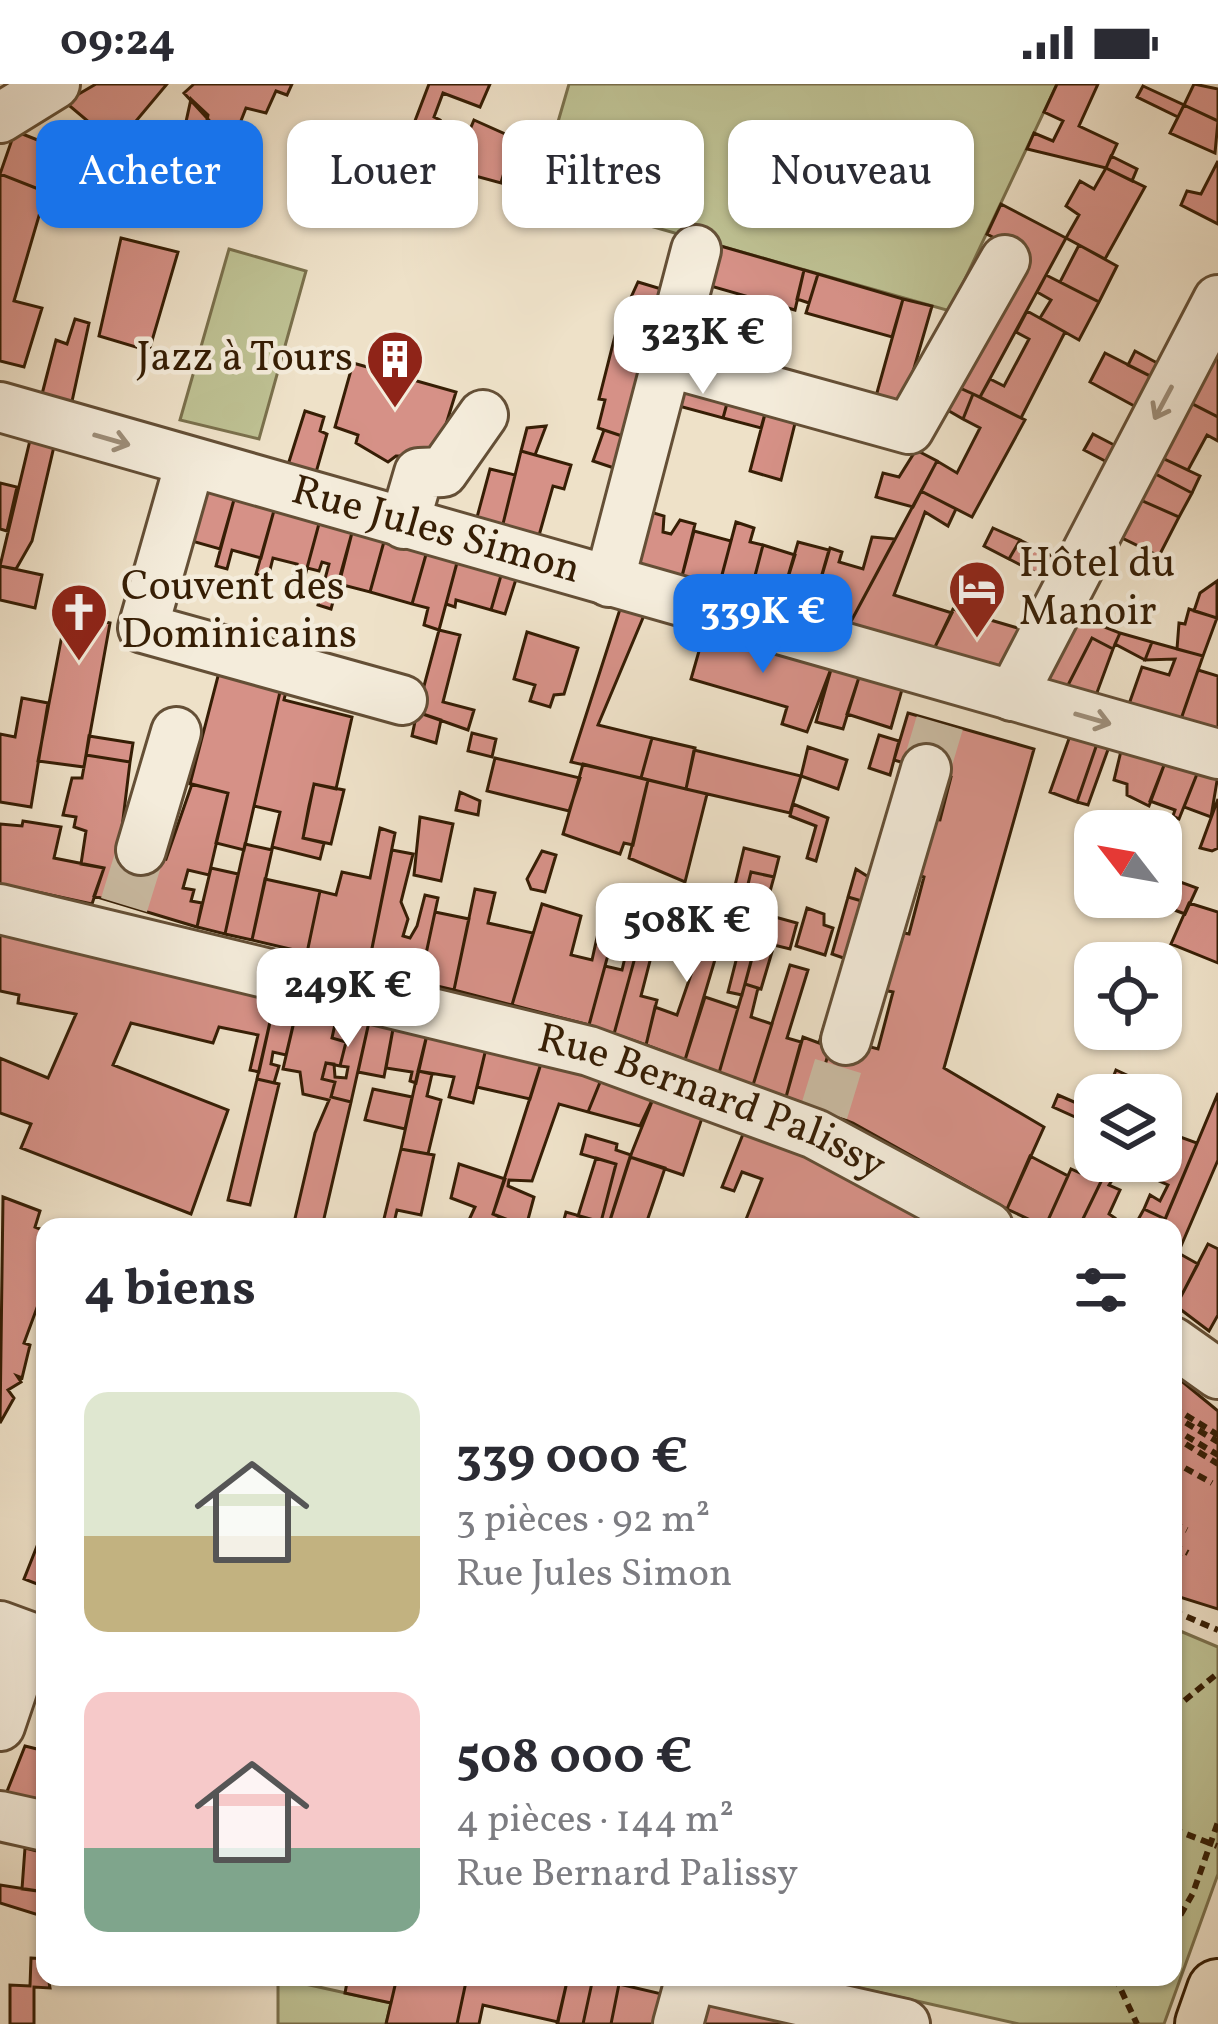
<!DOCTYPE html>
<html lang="fr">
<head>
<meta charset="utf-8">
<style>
  :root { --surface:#fff; --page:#f7f7f7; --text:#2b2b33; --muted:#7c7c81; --accent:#1a73e8 }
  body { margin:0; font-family:Vollkorn,serif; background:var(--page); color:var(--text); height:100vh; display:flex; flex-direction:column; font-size:45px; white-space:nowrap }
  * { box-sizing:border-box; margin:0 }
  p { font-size:39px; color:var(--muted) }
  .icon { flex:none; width:66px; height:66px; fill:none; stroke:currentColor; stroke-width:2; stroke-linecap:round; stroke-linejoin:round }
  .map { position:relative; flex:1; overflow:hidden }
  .panel { position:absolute; left:36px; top:1134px; width:1146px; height:768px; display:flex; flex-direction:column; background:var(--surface); border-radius:24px; box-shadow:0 3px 9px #0004 }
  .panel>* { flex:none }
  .banner { position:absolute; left:36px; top:36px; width:1146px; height:108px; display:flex; gap:24px }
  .needle { width:78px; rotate:301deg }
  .fabs { position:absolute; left:1074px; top:726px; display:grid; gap:24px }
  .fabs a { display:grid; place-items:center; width:108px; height:108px; border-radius:24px; background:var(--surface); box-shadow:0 3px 9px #0004; font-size:60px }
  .price { position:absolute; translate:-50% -102px; padding:0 27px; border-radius:24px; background:#fff; color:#222; font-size:39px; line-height:78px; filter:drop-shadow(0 3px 6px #0008) }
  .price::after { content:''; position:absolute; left:50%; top:72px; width:36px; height:27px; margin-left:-18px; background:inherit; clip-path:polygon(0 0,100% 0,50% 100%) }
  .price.on { background:var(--accent); color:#fff }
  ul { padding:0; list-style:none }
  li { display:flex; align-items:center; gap:36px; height:300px; padding:0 48px }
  li span { display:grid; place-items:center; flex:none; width:336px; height:240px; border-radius:24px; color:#555 }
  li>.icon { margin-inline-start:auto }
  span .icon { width:144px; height:144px; fill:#fffc; stroke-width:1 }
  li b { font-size:51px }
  h2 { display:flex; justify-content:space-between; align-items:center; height:144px; padding:0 48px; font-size:51px }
  .pill { padding:0 42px; border-radius:24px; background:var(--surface); box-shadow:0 3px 9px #0004; font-size:42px; line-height:108px }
  .pill.on { background:var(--accent); color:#fff }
  .status { display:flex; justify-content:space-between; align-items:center; height:84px; padding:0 60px; background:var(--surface); direction:ltr }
  .status svg { height:33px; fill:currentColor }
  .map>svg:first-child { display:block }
  .green { fill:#bec193; stroke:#7a704c; stroke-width:3 }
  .building { fill:#d69187; stroke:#361e05; stroke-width:3 }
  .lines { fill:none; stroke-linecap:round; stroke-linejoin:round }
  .minor-tunnel { stroke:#c9baa1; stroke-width:48; stroke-dasharray:48 24; stroke-linecap:butt }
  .minor-casing { stroke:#644f36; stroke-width:54 }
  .major-casing { stroke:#361e05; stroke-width:66 }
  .path { stroke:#361e05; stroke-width:6; stroke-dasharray:9 6; stroke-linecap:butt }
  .minor { stroke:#f4ecdb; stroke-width:48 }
  .major { stroke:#eee1c8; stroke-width:60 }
  .oneway { stroke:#9e8f7b }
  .labels { text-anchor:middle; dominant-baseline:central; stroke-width:9; stroke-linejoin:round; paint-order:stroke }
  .poi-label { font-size:42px; fill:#361e05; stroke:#f4ecdb; text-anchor:start }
  .street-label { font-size:42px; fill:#361e05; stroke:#f4ecdb }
</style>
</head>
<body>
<div class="status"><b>09:24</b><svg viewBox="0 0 49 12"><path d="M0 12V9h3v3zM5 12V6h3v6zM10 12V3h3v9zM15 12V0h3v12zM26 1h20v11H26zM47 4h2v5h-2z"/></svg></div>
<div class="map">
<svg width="1218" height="1940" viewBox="0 0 1218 1940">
  <rect width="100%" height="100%" fill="#eee1c8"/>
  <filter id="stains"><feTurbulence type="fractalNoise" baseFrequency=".00167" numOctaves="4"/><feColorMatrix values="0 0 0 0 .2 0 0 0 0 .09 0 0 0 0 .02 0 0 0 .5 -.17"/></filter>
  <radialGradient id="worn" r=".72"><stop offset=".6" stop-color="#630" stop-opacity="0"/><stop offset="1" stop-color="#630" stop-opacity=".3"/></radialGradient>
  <path class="green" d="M569,0H1057L950,227L537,110Z
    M229,165L306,187L259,355L180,336Z
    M1173,1544L1218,1563V1790L1164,1940H1019L810,1893H1173Z
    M278,1894L391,1919L386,1940H278Z"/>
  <path class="building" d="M96,0H167L116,61L65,18Z
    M194,0H292L287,11L276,7L266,29L246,24L235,52L217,45L184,9Z
    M429,0H490L480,23L443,9L434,33L440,36L424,77L402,71Z
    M1057,0H1098L1079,42L1117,60L1106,84L1027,65L1034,49L1053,57L1063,37L1044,28Z
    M1194,0L1218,5V37L1184,21Z
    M1143,2L1184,21L1178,33L1137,13Z
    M191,15L208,31L206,41L215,51L203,89L154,73L161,53L180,65Z
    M1184,21L1218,37L1215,69L1170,49Z
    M474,36L514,54L501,99L453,86Z
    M15,47L133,94L117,136L0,90Z
    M1111,72L1137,85L1132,97L1106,84Z
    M1218,77V140L1181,121L1187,107L1201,110Z
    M177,81L203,89L193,114L169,106Z
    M1106,84L1145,103L1105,175L1066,154L1079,131L1066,122L1080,97L1094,105Z
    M0,90L46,108L14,217L42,224L24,283L0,277Z
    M1001,120L1066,154L980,313L949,299L1022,169L987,150Z
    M121,154L178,168L149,267L99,252Z
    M717,161L804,186L795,226L707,201Z
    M1079,161L1117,182L1099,218L1060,198Z
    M804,186L818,190L809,219L797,215Z
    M818,190L903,215L892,253L806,229Z
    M1046,191L1099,218L1079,256L1040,234L1051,216L1037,208Z
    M638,198L668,207L628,354L598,344L605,316L599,315L617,244Z
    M903,215L932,222L904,319L873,323Z
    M701,222L770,240L757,292L688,273Z
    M1027,227L1065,248L1021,334L980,313L990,295L1004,302L1029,255L1016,248Z
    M75,235L89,239L71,322L41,314L56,256L67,260Z
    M1218,259V333L1187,317Z
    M1135,267L1161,281L1154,294L1128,281Z
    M1105,269L1154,294L1138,324L1090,298Z
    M353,279L456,308L436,373L396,372L388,378L356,359L358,351L335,343Z
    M683,292L731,305L723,334L675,321Z
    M949,299L973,310L963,335L937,320Z
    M731,305L769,315L761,344L723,334Z
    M973,310L1025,336L972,433L921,407L937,377L957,389L980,344L963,335Z
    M769,315L799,323L781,396L750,387Z
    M1187,317L1218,333V357L1207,351L1188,386L1158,372Z
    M305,327L324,333L320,347L327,350L315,392L287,384Z
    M546,342L535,371L521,367L527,344Z
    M604,346L628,354L620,386L593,377Z
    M1093,350L1118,363L1109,379L1084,366Z
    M31,352L55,358L32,457L16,485L0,482Z
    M916,366L937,377L913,423L876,413L883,389L899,393Z
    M521,367L571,381L564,405L553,402L538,455L502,444Z
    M1158,372L1200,392L1192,409L1150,387Z
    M490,385L515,391L502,444L476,437Z
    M1150,387L1192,409L1179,433L1136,414Z
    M0,399L17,403L7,447L0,445Z
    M192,400L235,412L220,465L188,456Z
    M921,407L956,425L948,442L925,428L894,511L952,529L933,567L848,543Z
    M235,412L275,423L261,474L232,466L227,485L216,482Z
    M1136,414L1179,433L1159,472L1116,451Z
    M275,423L320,436L302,503L291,500L297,480L273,474L268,494L256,490Z
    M647,427L664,432L663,448L671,450L680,436L695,440L681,496L633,482Z
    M320,436L353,445L331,525L318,521L329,480L322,478L319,487L307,484Z
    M736,438L754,444L750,458L763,461L749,515L718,506Z
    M993,444L1020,456L1009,475L984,462Z
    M353,445L385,454L370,508L339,500Z
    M694,447L731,457L718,506L681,496Z
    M872,453L895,455L848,543L810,532L830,464L842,468L839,478L863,485Z
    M385,454L427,467L412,520L370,508Z
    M1020,456L1058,475L1048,495L1009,475Z
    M798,458L829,466L810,532L779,523Z
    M763,461L795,471L779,523L749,515Z
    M427,467L458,475L439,546L424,541L428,524L412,520Z
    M458,475L502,488L491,526L456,516L455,523L446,520Z
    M0,482L42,491L35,524L0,516Z
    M502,488L517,492L505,530L491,526Z
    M1217,497V534L1194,527L1200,509Z
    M621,522L645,529L598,641L652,654L641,694L571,678Z
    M953,525L1021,545L999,586L933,567Z
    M1189,525L1217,534L1203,572L1177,565L1179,539L1185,540Z
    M66,530L110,539L84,683L38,677Z
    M1074,531L1120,549L1113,565L1092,554L1066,605L1038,597Z
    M439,546L460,551L443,618L474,626L468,646L417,628Z
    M705,546L832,582L807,648L782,640L787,623L691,595Z
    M527,548L578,564L564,610L554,611L550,623L530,617L535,601L514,595Z
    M1120,549L1152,558L1145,576L1115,560Z
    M1092,554L1113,565L1095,614L1066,605Z
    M1152,558L1203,572L1180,638L1128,623L1142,583L1169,591L1175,575L1145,576Z
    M224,569L285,586L244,766L216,759L228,709L190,700Z
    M832,582L860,590L843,645L816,638Z
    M285,586L291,587L284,616L352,633L336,705L314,700L309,722L303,754L324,759L320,775L272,763L280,728L254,722Z
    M1198,586L1218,592V649L1180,638Z
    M860,590L903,602L891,644L847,630Z
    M22,614L48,619L31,723L0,718V650L15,653Z
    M417,628L441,636L436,659L412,652Z
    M908,629L1034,665L944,984L1044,1043L1007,1125L853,1039L813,1023L833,953L878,965L893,908L883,906L899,848L909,850L924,793L915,790L929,735L940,736L951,693L894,676Z
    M472,649L496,655L492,673L468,667Z
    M1071,649L1098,657L1077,718L1050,708Z
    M879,651L899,657L890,691L869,684Z
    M89,652L133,659L130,678L86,671Z
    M652,654L695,664L686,705L641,694Z
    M1098,657L1110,660L1088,721L1077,718Z
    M808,663L847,676L838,705L801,692Z
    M1122,663L1166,676L1149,722L1127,711V700L1114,696Z
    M694,666L801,692L790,729L686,705Z
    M86,671L130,678L120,760L166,775L192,700L228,709L209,791L188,786L183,804L194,806L191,817L202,819L197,843L94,812L104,784L81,780L86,747L74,743L76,733L63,731L72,694H82Z
    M495,674L580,694L569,727L487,707Z
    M1166,676L1199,685L1179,735L1173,732L1175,726L1150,717Z
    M583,680L648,696L633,761L624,759L620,770L563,750Z
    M1199,685L1218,691L1211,733L1184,723Z
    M648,696L707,710L685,798L629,774Z
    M314,700L344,706L331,760L303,754Z
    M460,708L480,717L478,731L456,726Z
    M1218,715V764L1212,767L1200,764Z
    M793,720L828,734L816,777L807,774L816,742L790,732Z
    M420,733L453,740L441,797L414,791Z
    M23,737L61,743L54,774L104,784L92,820L0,800V740L22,742Z
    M380,744L395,749L368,884L307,869L320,807L336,811L342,788L370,794Z
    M245,760L272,766L252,856L225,850Z
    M744,764L779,773L774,793L751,788L739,838L727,835Z
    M392,766L413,770L401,818L408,835L403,852L410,854L417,842L425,811L438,814L420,898L368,884Z
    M542,767L556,771L545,808L531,805L527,795Z
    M211,784L238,790L225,850L197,843Z
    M856,785L878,799L872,820L848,813Z
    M751,788L774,793L754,866L734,857Z
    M1161,791L1197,804L1185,830L1140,813H1161Z
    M265,795L320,807L307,869L252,856Z
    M475,805L495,809L488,839L533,849L512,921L454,906Z
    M652,811L681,818L674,843L635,832L638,819L650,822Z
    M848,813L872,820L855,878L832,870Z
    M1189,819L1218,828V879L1171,860Z
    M542,820L581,832L571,871L592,876L602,831L618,834L589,941L512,921Z
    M807,824L824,830V841L833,844L825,871L796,862Z
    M435,828L469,835L454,906L420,898Z
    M764,830L797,839L790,865L774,861L761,905L745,900Z
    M678,831L725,842L685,976L646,961L655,923L677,931L696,876L668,870Z
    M635,832L660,838L652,869L637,866L614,950L589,941L605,882L622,886Z
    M0,845L277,907L259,988L250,986L258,951L219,943L213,959L131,939L113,981L228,1026L191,1130L21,1064L31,1040L0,1029V974L48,994L76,930L18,919L19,911L0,907Z
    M740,861L754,866L742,911L728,908Z
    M637,866L652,869L641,912L657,916L646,961L614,950Z
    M790,881L808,886L787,954L801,958L786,1013L753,1001Z
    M745,900L758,904L751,933L772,940L753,1001L719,989Z
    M277,907L300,912L286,971L273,968L271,980L279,982L274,999L257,995Z
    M300,912L339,922L332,954L346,958L340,982L326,979L322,995L335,998L331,1013L351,1018L322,1143H293L315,1049L329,1016L303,1010L300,988L283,985Z
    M705,913L738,924L719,989L685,976Z
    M339,922L371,929L351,1018L331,1013L335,998L322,995L326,979L334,980L335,993L346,994L348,983L340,982L346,958L332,954Z
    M371,929L395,934L384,993L358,988Z
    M395,934L429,942L416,999L410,997L412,988L386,984Z
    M825,939L836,943L813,1023L786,1013L803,953L819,959Z
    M429,942L488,956L473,1019L449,1013L454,993L418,987Z
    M488,956L544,970L530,1015L477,1003Z
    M544,970L603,991L588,1028L559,1020L532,1097L509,1096L508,1102L534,1113L526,1143L493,1130Z
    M1116,986L1168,1010L1161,1027V1011H1106Z
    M418,987L432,990L427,1012L441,1016L428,1070L401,1065Z
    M603,991L655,1010L640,1042L588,1028Z
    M257,995L279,1000L250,1121L228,1116Z
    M373,1005L412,1013L405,1045L365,1036Z
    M1218,1009V1076L1181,1162L1173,1158V1143H1162Z
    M655,1010L704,1028L683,1091L630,1073Z
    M1058,1011L1095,1027L1093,1041L1053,1023Z
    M747,1040L948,1143H743L762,1095L742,1088L734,1107L722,1103Z
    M1161,1046L1197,1059L1165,1135L1144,1125L1150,1111L1160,1117L1168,1101L1141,1089L1146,1077H1161Z
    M586,1051L617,1060L616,1066L631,1071L608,1143H562L566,1128L601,1138L616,1080L581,1070Z
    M401,1065L434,1071L421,1131L397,1126L393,1143H382Z
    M1030,1072L1068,1092L1045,1143L1007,1125Z
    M630,1073L665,1084L645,1143L610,1136Z
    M596,1074L616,1080L601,1138L578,1132Z
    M1095,1075L1111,1077L1079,1143H1045L1071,1085L1087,1092Z
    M1111,1077H1125L1109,1101L1120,1106L1109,1130L1115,1134L1111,1143H1079Z
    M459,1080L505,1095L493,1130L520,1143H487L469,1136L475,1123L451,1114Z
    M3,1113L40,1127L35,1143L45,1147V1202L24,1259L30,1261L22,1294L17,1292L21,1298L8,1306L14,1314L0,1339Z
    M1144,1125L1165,1135L1162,1143H1134Z
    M1208,1160L1218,1165V1231L1209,1247L1176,1222Z
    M1173,1166L1198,1180L1176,1222L1173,1221Z
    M1173,1290L1218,1327V1525L1173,1511Z
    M45,1442V1503L24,1495Z
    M25,1662L45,1667V1719L6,1710Z
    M25,1764L45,1769V1808L22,1805Z
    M0,1801L45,1808V1833L0,1819Z
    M31,1874L45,1875L50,1904L34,1903V1940H10V1901L30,1902Z
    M348,1893H397L391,1919L345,1909Z
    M397,1893H467L457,1940H386Z
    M467,1893H568L558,1938L483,1921L479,1940H457Z
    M568,1893L593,1894L583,1940H557Z
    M593,1894L619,1900L611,1940H583Z
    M619,1900L662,1910L655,1940H611Z
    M709,1920L797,1940H703Z"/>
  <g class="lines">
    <path class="minor-tunnel" d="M926,685L940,638
      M124,821L141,766
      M824,1028L846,956"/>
    <defs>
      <g id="minor">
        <path d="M0,34L55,0"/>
        <path d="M667,278L909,345L1005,176"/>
        <path id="s1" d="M0,323L1218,670"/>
        <path d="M190,379L143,544L402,616"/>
        <path d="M404,440L419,389L443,388L483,331"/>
        <path d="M609,498L696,166"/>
        <path d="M1012,612L1218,216"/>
        <path d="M141,766L176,648"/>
        <path id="s2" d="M0,825L589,967L815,1050L988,1143"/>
        <path d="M846,956L926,685"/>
        <path d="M1173,1258L1218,1290"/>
        <path d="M0,1542L30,1553L0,1642"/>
        <path d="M0,1732L45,1742"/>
        <path d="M696,1893L905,1940"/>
        <path d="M678,1940L691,1893"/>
      </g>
      <path id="major" d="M1206,1940L1218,1906"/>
    </defs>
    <use href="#minor" class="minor-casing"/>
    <use href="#major" class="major-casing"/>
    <path class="path" d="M1173,1323L1218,1351
      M1173,1331L1218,1358
      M1173,1344L1218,1371
      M1173,1352L1218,1380
      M1185,1384L1212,1399
      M1173,1439L1187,1446
      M1173,1461L1188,1469
      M1173,1470L1185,1476
      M1173,1481L1179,1484
      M1173,1488L1177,1489
      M1173,1527L1218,1546
      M1173,1626L1218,1589
      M1173,1745L1217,1762
      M1173,1844L1193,1809L1218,1738
      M1013,1893H1053
      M1115,1893L1137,1940"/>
    <use href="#minor" class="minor"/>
    <use href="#major" class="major"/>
  </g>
  <defs><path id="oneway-shaft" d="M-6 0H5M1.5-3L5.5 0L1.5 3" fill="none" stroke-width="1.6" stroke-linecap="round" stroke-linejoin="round" transform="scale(3)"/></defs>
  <g class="oneway">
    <use href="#oneway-shaft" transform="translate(1163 319) rotate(118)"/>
    <use href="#oneway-shaft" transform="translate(112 356) rotate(16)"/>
    <use href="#oneway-shaft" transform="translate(1093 635) rotate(16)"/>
  </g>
  <defs>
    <symbol id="building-pin" viewBox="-11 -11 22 30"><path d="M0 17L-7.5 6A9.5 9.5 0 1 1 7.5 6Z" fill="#8f2418" stroke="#f4ecdb"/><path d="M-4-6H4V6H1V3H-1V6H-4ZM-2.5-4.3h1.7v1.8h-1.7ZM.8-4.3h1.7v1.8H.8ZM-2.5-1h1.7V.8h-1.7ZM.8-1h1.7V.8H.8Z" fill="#fff"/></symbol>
    <symbol id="hotel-pin" viewBox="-11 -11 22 30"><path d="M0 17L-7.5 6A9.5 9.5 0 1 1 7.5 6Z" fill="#8f2418" stroke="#f4ecdb"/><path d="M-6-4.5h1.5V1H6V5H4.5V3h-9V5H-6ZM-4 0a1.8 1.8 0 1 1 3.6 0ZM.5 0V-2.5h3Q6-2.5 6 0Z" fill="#fff"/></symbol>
    <symbol id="church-pin" viewBox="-11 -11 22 30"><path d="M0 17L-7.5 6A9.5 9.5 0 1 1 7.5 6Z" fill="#8f2418" stroke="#f4ecdb"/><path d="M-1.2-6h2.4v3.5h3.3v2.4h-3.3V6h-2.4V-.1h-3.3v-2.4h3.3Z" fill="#fff"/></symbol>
  </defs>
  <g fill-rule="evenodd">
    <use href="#building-pin" x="362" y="242" width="66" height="90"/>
    <use href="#hotel-pin" x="944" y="472" width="66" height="90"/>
    <use href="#church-pin" x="46" y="495" width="66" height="90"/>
  </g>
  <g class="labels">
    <g class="poi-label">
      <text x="353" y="275" text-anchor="end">Jazz à Tours</text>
      <text x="1019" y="481">Hôtel du<tspan x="1019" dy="48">Manoir</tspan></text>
      <text x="121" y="504">Couvent des<tspan x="121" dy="48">Dominicains</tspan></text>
    </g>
    <g class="street-label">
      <text stroke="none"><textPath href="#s1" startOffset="453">Rue Jules Simon</textPath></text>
      <text stroke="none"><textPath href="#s2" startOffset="738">Rue Bernard Palissy</textPath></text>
    </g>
  </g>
  <rect width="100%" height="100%" filter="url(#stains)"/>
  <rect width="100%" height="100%" fill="url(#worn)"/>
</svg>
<div class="fabs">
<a><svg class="needle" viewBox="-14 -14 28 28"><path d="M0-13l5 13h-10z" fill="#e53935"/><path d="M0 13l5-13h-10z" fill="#7c7c81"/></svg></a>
<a><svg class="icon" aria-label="locate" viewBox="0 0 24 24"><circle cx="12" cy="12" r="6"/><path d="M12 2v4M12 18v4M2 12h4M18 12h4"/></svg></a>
<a><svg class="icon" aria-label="layers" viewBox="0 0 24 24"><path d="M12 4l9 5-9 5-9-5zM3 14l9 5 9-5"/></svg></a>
</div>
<b class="price" style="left:703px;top:313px">323K €</b>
<b class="price on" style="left:763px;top:592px">339K €</b>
<b class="price" style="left:687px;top:901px">508K €</b>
<b class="price" style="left:348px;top:966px">249K €</b>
<div class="banner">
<a class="pill on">Acheter</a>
<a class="pill">Louer</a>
<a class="pill">Filtres</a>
<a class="pill">Nouveau</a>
</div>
<section class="panel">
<h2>4 biens<svg class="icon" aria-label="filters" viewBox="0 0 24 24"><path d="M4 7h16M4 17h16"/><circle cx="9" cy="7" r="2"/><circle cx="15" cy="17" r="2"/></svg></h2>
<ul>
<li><span style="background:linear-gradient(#dfe7d0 60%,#c2b280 0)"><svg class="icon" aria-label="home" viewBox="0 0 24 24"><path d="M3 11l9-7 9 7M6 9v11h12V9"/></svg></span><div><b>339 000 €</b><p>3 pièces · 92 m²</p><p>Rue Jules Simon</p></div></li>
<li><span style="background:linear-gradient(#f6c9c9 65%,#7fa58c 0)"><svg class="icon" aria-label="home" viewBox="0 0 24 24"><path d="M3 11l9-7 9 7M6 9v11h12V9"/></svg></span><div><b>508 000 €</b><p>4 pièces · 144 m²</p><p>Rue Bernard Palissy</p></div></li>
</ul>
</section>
</div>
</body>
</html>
